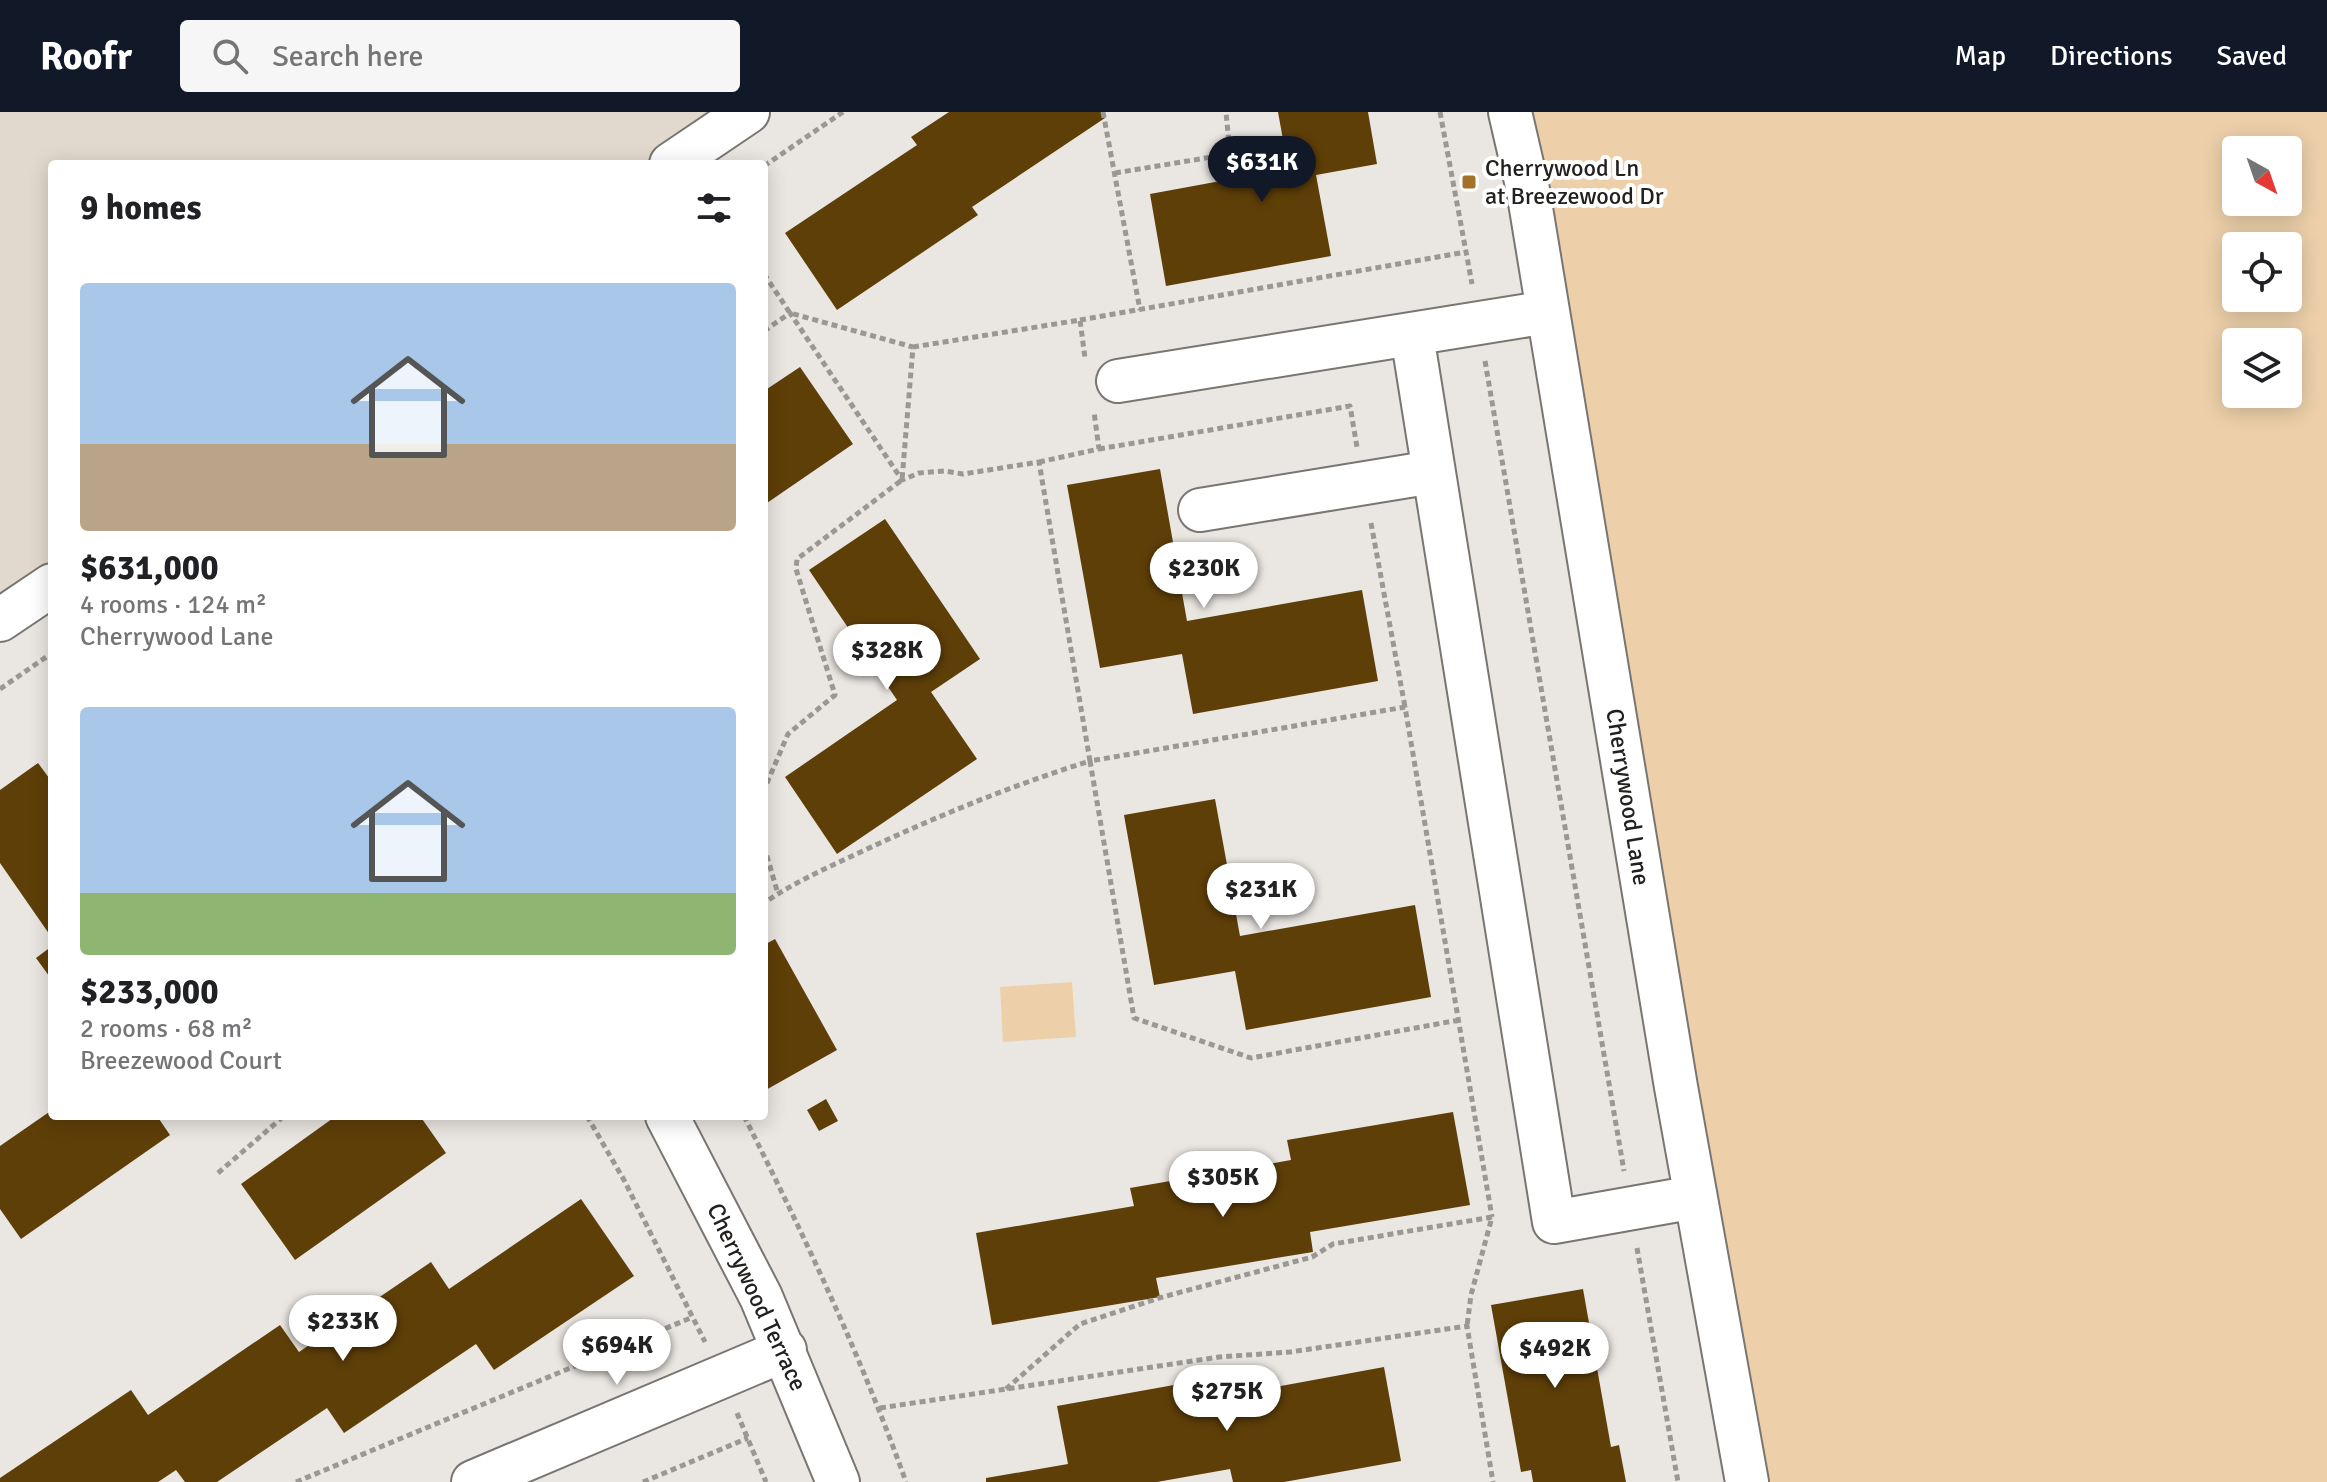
<!DOCTYPE html>
<html lang="en">
<head>
<meta charset="utf-8">
<style>
  :root { --surface:#fff; --page:#f6f6f6; --text:#202124; --muted:#757577; --accent:#111827 }
  body { margin:0; font-family:Signika,sans-serif; background:var(--page); color:var(--text); height:100vh; display:flex; flex-direction:column; font-size:30px; white-space:nowrap }
  * { box-sizing:border-box; margin:0 }
  p { font-size:26px; color:var(--muted) }
  .icon { flex:none; width:44px; height:44px; fill:none; stroke:currentColor; stroke-width:2; stroke-linecap:round; stroke-linejoin:round }
  .map { position:relative; flex:1; overflow:hidden }
  .sheet { position:absolute; left:48px; top:48px; width:720px; height:960px; display:flex; flex-direction:column; background:var(--surface); border-radius:8px; box-shadow:0 4px 20px #0003 }
  .sheet>* { flex:none }
  .needle { width:52px; rotate:140deg }
  .fabs { position:absolute; left:2222px; top:24px; display:grid; gap:16px }
  .fabs a { display:grid; place-items:center; width:80px; height:80px; border-radius:8px; background:var(--surface); box-shadow:0 4px 20px #0003; font-size:40px }
  .price { position:absolute; translate:-50% -68px; padding:0 18px; border-radius:28px; background:#fff; color:#222; font-size:26px; line-height:52px; filter:drop-shadow(0 2px 4px #0008) }
  .price::after { content:''; position:absolute; left:50%; top:48px; width:24px; height:18px; margin-left:-12px; background:inherit; clip-path:polygon(0 0,100% 0,50% 100%) }
  .price.active { background:var(--accent); color:#fff }
  ul { padding:0; list-style:none }
  li { display:grid; align-content:center; gap:16px; height:424px; padding:0 32px }
  li span { display:grid; place-items:center; height:248px; border-radius:8px; color:#555 }
  li>.icon { margin-inline-start:auto }
  span .icon { width:144px; height:144px; fill:#fffc; stroke-width:1 }
  li b { font-size:34px }
  h2 { display:flex; justify-content:space-between; align-items:center; height:96px; padding:0 32px; font-size:34px }
  header { display:flex; align-items:center; gap:48px; box-sizing:border-box; height:112px; padding:0 40px; background:var(--accent); color:#fff }
  header strong { font-size:38px }
  nav { display:flex; gap:44px; margin-inline-start:auto; font-size:28px }
  .search { width:560px; height:72px; background:var(--page); display:flex; align-items:center; gap:20px; box-sizing:border-box; padding:0 28px; border-radius:8px; color:var(--muted); font-size:30px }
  .map>svg:first-child { display:block }
  .built { fill:#e2d9ce }
  .green { fill:#edd0aa; fill-rule:evenodd }
  .building { fill:#5f3f08 }
  .lines { fill:none; stroke-linecap:round; stroke-linejoin:round }
  .minor-casing { stroke:#797571; stroke-width:46 }
  .path { stroke:#9a9894; stroke-width:5; stroke-dasharray:6 4; stroke-linecap:butt }
  .minor { stroke:#fff; stroke-width:42 }
  .poi-dot { fill:#a27327; stroke:#fff; stroke-width:3 }
  .labels { text-anchor:middle; dominant-baseline:central; stroke-width:8; stroke-linejoin:round; paint-order:stroke }
  .poi-label { font-size:24px; fill:#22211f; stroke:#fff; text-anchor:start }
  .street-label { font-size:24px; fill:#22211f; stroke:#fff }
</style>
</head>
<body>
<header>
<strong>Roofr</strong>
<div class="search"><svg class="icon" aria-label="search" viewBox="0 0 24 24"><circle cx="10" cy="10" r="6"/><path d="M15 15l6 6"/></svg>Search here</div>
<nav><a>Map</a><a>Directions</a><a>Saved</a></nav>
</header>
<div class="map">
<svg width="2327" height="1370" viewBox="0 0 2327 1370">
  <rect width="100%" height="100%" fill="#eae6e1"/>
  <path class="built" d="M0,0H748L671,52H52V473L0,508Z"/>
  <path class="green" d="M1510,0H2327V1370H1747ZM2236,38H2288V90H2236ZM2236,134H2288V186H2236ZM2236,230H2288V282H2236Z
    M1072,870L1076,925L1003,930L1000,875Z"/>
  <path class="building" d="M949,0H1101L1105,6L972,95L978,103L837,198L785,121L917,33L911,25Z
    M1278,0H1368L1377,52L1316,63L1331,144L1166,174L1150,82L1285,57L1289,61Z
    M800,255L853,332L764,393V279Z
    M1160,357L1187,509L1362,478L1378,569L1193,602L1182,542L1100,556L1067,373Z
    M885,407L980,547L931,580L977,647L837,742L785,665L897,588L809,458Z
    M38,651L52,670V826L0,751V678Z
    M1215,687L1240,824L1415,793L1431,885L1246,918L1235,859L1154,873L1124,703Z
    M775,827L837,938L764,979V833Z
    M52,834V868L36,846Z
    M826,987L838,1009L819,1019L807,998Z
    M52,998V1004H157L170,1023L21,1127L0,1097V1034Z
    M1453,1000L1470,1093L1310,1120L1313,1140L1156,1166L1160,1185L992,1213L976,1121L1134,1094L1130,1076L1291,1048L1287,1028Z
    M336,1004H420L446,1041L295,1148L241,1072Z
    M581,1087L634,1164L494,1258L476,1232L344,1321L327,1296L217,1370H185L176,1358L158,1370H0V1366L131,1278L148,1303L280,1213L299,1240L431,1150L449,1177Z
    M1583,1177L1611,1335L1619,1333L1626,1370H1533L1531,1358L1521,1360L1491,1193Z
    M1384,1255L1401,1349L1284,1370H1233L1230,1357L1157,1370H986V1366L1068,1352L1057,1294L1224,1264L1227,1284Z"/>
  <g class="lines">
    <defs>
      <path id="minor" d="M1510,0L1528,78L1676,975L1747,1370
        M671,52L748,0
        M1412,223L1554,1110L1695,1085
        M1118,269L1548,200
        M1200,398L1433,360
        M0,508L52,473
        M667,1004L761,1185L838,1370
        M473,1370L785,1238"/>
    </defs>
    <use href="#minor" class="minor-casing"/>
    <path class="path" d="M1103,0L1140,198
      M1440,0L1472,172
      M764,54L843,0
      M1115,61L1230,42L1226,0
      M764,162L790,201L913,235L902,368L797,447L796,457L835,583L788,622L764,678
      M1080,208L1466,140
      M764,219L790,201L902,368L919,361L945,359L963,362L1039,350L1090,649C1013,673 940,703 867,737C831,754 796,769 764,791
      M913,235L1080,208L1085,246
      M1485,249L1624,1059
      M1099,337L1350,294L1357,335
      M1039,350L1099,337L1094,300
      M1371,411L1405,595
      M0,577L52,541
      M764,734L778,782
      M1459,908L1251,946L1134,906L1090,649L1405,595L1492,1105
      M587,1004L624,1068L705,1230
      M744,1004C804,1123 861,1244 906,1370
      M218,1061L284,1004
      M1637,1136L1678,1370
      M1006,1277L1080,1212L1159,1186L1312,1145L1333,1132L1492,1105L1471,1183L1467,1214
      M880,1296L1219,1245L1290,1240L1467,1214L1493,1370
      M737,1301L766,1370
      M296,1370L693,1205
      M643,1370L748,1326"/>
    <use href="#minor" class="minor"/>
  </g>
  <rect class="poi-dot" x="1461" y="62" width="16" height="16" rx="4"/>
  <g class="labels">
    <g class="poi-label">
      <text x="1485" y="56">Cherrywood Ln<tspan x="1485" dy="28">at Breezewood Dr</tspan></text>
    </g>
    <g class="street-label">
      <text transform="translate(1628 685) rotate(81)">Cherrywood Lane</text>
      <text transform="translate(757 1185) rotate(65)">Cherrywood Terrace</text>
    </g>
  </g>
</svg>
<div class="fabs">
<a><svg class="needle" viewBox="-14 -14 28 28"><path d="M0-13l5 13h-10z" fill="#e53935"/><path d="M0 13l5-13h-10z" fill="#757577"/></svg></a>
<a><svg class="icon" aria-label="locate" viewBox="0 0 24 24"><circle cx="12" cy="12" r="6"/><path d="M12 2v4M12 18v4M2 12h4M18 12h4"/></svg></a>
<a><svg class="icon" aria-label="layers" viewBox="0 0 24 24"><path d="M12 4l9 5-9 5-9-5zM3 14l9 5 9-5"/></svg></a>
</div>
<b class="price active" style="left:1262px;top:92px">$631K</b>
<b class="price" style="left:1204px;top:498px">$230K</b>
<b class="price" style="left:887px;top:580px">$328K</b>
<b class="price" style="left:1261px;top:819px">$231K</b>
<b class="price" style="left:1223px;top:1107px">$305K</b>
<b class="price" style="left:343px;top:1251px">$233K</b>
<b class="price" style="left:617px;top:1275px">$694K</b>
<b class="price" style="left:1555px;top:1278px">$492K</b>
<b class="price" style="left:1227px;top:1321px">$275K</b>
<section class="sheet">
<h2>9 homes<svg class="icon" aria-label="filters" viewBox="0 0 24 24"><path d="M4 7h16M4 17h16"/><circle cx="9" cy="7" r="2"/><circle cx="15" cy="17" r="2"/></svg></h2>
<ul>
<li><span style="background:linear-gradient(#a9c7e8 65%,#b9a48a 0)"><svg class="icon" aria-label="home" viewBox="0 0 24 24"><path d="M3 11l9-7 9 7M6 9v11h12V9"/></svg></span><div><b>$631,000</b><p>4 rooms · 124 m²</p><p>Cherrywood Lane</p></div></li>
<li><span style="background:linear-gradient(#a9c7e8 75%,#8fb573 0)"><svg class="icon" aria-label="home" viewBox="0 0 24 24"><path d="M3 11l9-7 9 7M6 9v11h12V9"/></svg></span><div><b>$233,000</b><p>2 rooms · 68 m²</p><p>Breezewood Court</p></div></li>
</ul>
</section>
</div>
</body>
</html>
